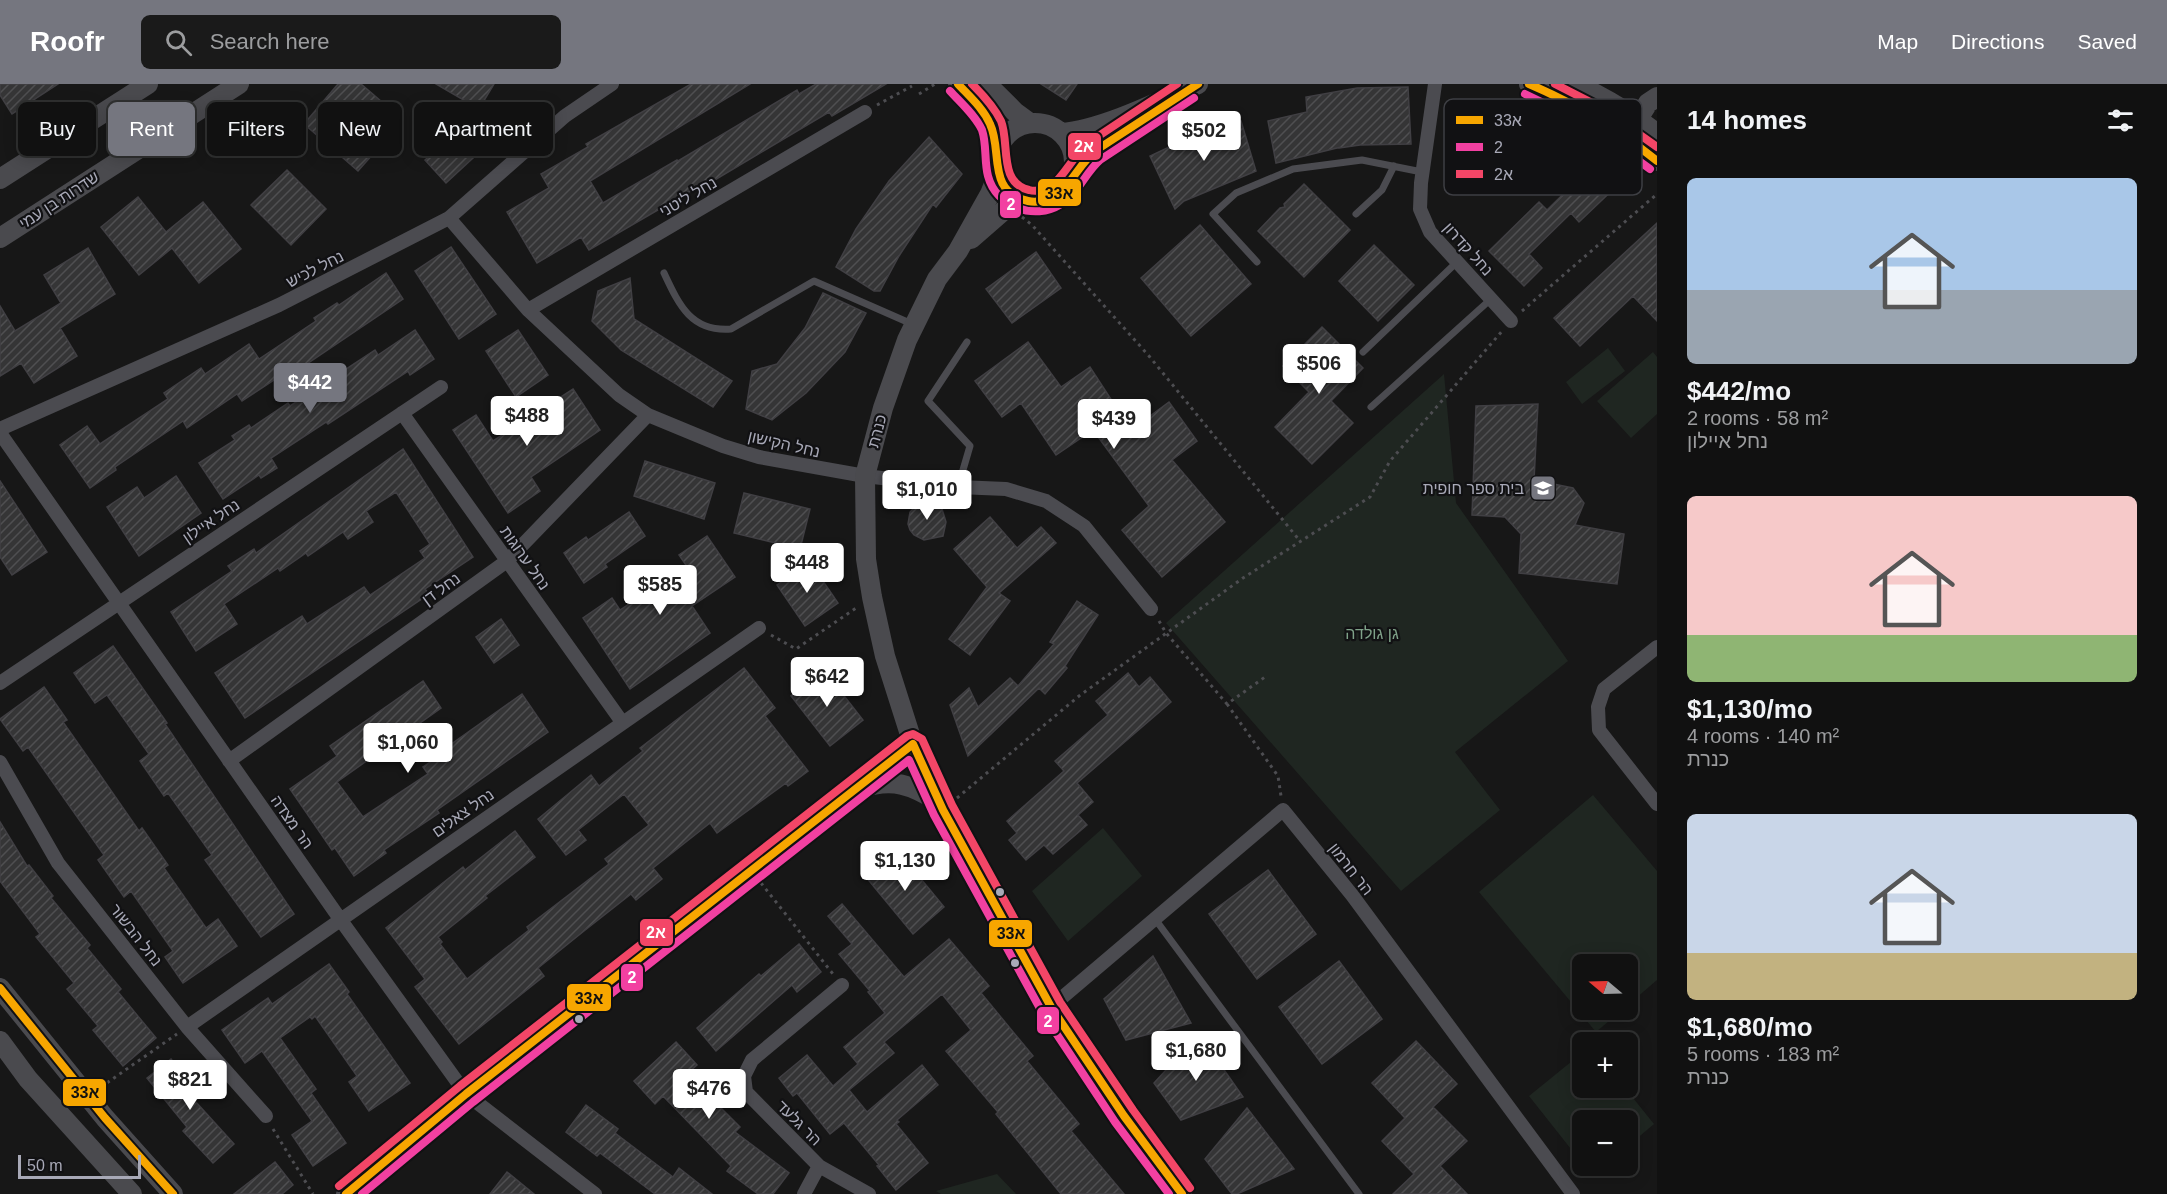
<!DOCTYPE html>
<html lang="en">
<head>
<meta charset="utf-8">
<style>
  :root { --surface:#111; --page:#1a1a1a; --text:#f1f3f6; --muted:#9c9d9f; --line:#303131; --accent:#75767f }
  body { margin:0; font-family:Arial,"Noto Sans Hebrew",sans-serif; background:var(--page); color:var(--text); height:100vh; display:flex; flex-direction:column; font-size:22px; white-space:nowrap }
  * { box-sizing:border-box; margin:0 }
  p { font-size:20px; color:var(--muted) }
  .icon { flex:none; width:33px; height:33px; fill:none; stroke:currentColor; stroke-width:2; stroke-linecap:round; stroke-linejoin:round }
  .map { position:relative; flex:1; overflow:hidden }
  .drawer { display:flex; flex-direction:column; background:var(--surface); width:510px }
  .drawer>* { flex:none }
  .top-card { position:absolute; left:18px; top:18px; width:570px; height:54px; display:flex; gap:12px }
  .needle { width:39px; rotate:289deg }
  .fabs { position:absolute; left:1572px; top:870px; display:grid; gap:12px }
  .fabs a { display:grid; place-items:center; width:66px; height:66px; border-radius:9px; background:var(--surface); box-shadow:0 3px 15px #0003,0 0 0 2px var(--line); font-size:30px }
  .scale { position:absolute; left:18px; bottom:15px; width:123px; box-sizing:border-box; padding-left:6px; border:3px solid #a8a9b7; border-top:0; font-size:16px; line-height:21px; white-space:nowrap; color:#a8a9b7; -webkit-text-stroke:4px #111113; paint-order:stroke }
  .price { position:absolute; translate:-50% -51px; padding:0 14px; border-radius:6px; background:#fff; color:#222; font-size:20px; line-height:39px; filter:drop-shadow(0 2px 3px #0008) }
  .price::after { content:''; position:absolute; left:50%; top:36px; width:18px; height:14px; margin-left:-9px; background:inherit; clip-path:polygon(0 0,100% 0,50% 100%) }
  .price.on { background:var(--accent); color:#fff }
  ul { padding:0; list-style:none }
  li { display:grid; align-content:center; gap:12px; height:318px; padding:0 30px }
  li span { display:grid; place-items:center; height:186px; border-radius:9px; color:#555 }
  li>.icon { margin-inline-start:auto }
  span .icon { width:108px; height:108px; fill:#fffc; stroke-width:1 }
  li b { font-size:26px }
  h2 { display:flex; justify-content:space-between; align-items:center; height:72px; padding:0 30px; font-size:26px }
  .pill { padding:0 21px; border-radius:9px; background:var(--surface); box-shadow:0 3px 15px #0003,0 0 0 2px var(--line); font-size:21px; line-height:54px }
  .pill.on { background:var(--accent); color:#fff }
  header { display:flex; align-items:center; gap:36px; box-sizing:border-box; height:84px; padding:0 30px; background:var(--accent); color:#fff }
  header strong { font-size:28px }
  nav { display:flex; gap:33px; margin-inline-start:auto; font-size:21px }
  .search { width:420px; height:54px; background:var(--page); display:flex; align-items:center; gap:15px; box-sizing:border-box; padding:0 21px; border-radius:9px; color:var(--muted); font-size:22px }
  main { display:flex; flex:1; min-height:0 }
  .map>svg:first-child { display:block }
  .green { fill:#1f2621 }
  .building { fill:url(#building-hatch); stroke:#403f43; stroke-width:1.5 }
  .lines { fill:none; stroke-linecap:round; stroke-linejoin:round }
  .path { stroke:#4d4d51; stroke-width:3; stroke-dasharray:3 4.5; stroke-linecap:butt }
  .lane { stroke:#4b4b50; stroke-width:7 }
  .street { stroke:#4b4b50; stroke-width:14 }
  .secondary { stroke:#4a4a4e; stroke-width:20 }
  .bus-1-casing { stroke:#111113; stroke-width:12 }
  .bus-2-casing { stroke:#111113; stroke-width:12 }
  .bus-3-casing { stroke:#111113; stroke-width:12 }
  .bus-1 { stroke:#f7a600; stroke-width:8 }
  .bus-2 { stroke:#f240a1; stroke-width:8 }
  .bus-3 { stroke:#f34667; stroke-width:8 }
  .bus-dot { fill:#a8a9b7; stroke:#111113; stroke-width:2 }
  .labels { text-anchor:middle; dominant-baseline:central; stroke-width:4.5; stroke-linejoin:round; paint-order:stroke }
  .street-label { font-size:16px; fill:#a8a9b7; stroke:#111113 }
  .poi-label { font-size:16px; fill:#a8a9b7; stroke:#111113; text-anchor:end }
  .park-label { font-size:16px; fill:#7fa289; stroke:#111113 }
  .key { fill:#111113; stroke:#3e3f44; stroke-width:1.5 }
  .key-label { font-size:16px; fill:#a8a9b7 }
  .line-badge { stroke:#111113; stroke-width:2 }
  .badge-label { font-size:16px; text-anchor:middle; font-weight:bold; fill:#fff }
  .pale-badge-label { font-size:16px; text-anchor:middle; font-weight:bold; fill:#111 }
</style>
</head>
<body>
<header>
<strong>Roofr</strong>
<div class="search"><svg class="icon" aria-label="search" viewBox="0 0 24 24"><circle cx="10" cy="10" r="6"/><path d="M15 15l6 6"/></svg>Search here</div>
<nav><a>Map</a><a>Directions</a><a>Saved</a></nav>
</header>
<main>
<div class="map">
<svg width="1657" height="1110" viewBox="0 0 1657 1110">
  <defs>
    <pattern id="building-hatch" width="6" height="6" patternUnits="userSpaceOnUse" patternTransform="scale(1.5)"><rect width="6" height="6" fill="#353536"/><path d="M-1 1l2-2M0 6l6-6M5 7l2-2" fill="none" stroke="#4f4f51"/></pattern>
  </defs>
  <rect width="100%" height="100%" fill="#171717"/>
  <path class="green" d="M1608,264L1625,287L1582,320L1566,298Z
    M1653,268L1657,273V330L1631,354L1597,317Z
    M1444,290L1456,419L1568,577L1455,668L1500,726L1401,807L1166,539Z
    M1593,711L1657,787V896L1628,921V880H1582V926H1622L1596,948L1479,808Z
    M1103,744L1142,792L1068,857L1032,807Z
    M1582,969V1004H1625L1654,1040L1628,1062V1036H1582V1079L1529,1012Z
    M997,1090L1016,1110H941L936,1107Z"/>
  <path class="building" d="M0,0H58L12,30L0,11Z
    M338,0H361L403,36L358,87L304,40Z
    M436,0H494L479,25Z
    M691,0H750L590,97L603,119L677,76L678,77L797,6L799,10L816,0H886L832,32L829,28L708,100L706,98L589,166L581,153L537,179L507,128L549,104L541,90L588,63L586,60Z
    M1041,0H1077L1066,16Z
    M1408,3L1411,60L1360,61L1339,64L1341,63L1276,79L1268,37L1307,28L1306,13L1357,4Z
    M1241,37L1256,87L1184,117L1175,125L1150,72L1201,48Z
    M464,40L485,63L446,99L425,76Z
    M929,53L962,90L936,123L933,120L899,172L880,207H874L836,183L856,145L889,97Z
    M1602,72L1624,95L1579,138L1571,129L1529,170L1542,184L1524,202L1489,167L1539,118L1547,126Z
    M287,86L326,125L291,161L251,121Z
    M1304,100L1350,146L1304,193L1258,147L1280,124L1285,123L1284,120Z
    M138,113L166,148L203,118L241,165L199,199L172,164L139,191L101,143Z
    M1657,139V237L1633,212L1580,262L1554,234Z
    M1200,141L1251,200L1191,252L1141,194Z
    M1374,161L1414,201L1378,237L1339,197Z
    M451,163L496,230L459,255L415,187Z
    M88,164L115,210L60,244L77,272L34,299L21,279L0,292V222L15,247L61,219L44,191Z
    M1036,168L1061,204L1012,239L986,205Z
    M386,189L403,215L289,292L286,288L242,317L237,310L187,344L183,337L115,383L116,386L90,404L60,361L87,342L100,360L168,315L164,309L201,284L205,290L249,260L259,275L316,237L314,234L337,219L339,221Z
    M630,194L634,235L732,297L713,323L621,266L592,237L598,207Z
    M823,209L866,229L845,268L806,309L772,336L746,325L752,287L777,280L805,244Z
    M1322,243L1363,284L1331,317L1353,339L1312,380L1275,343L1309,308L1283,282Z
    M415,246L434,275L410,291L408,287L328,340L326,338L271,374L277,384L261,394L259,391L223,415L199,379L235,356L232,352L249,341L251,344L288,319L290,322L375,266L378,271Z
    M518,246L548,291L516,313L486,267Z
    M1028,258L1061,303L1090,283L1131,346L1169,318L1197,357L1172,376L1225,438L1162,493L1122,446L1149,422L1093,346L1056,371L1021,319L1002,333L975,297Z
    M573,305L600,346L531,393L540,407L508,429L453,346L476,331L493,357Z
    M1538,320L1534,396L1573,404L1584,419L1575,441L1624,450L1617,500L1519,489L1521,450L1505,433L1472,431L1476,322Z
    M403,365L473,473L425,505L429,510L245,634L215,589L302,532L307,540L364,503L370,511L425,474L420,467L430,460L396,408L366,427L373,438L348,455L343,448L308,472L306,469L280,487L278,484L224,520L237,540L196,567L171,528L232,487L228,482L254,465L256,469Z
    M645,377L715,399L704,435L634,412Z
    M176,392L201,429L139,472L107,423L137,403L144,414Z
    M0,397L47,468L12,491L0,473Z
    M744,409L810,425L800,465L734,449Z
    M924,418H931L942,425L946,438L943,452L924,456L914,451L910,446L908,440L910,428L918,420Z
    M629,428L645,452L605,480L607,483L584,499L564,469L586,453L588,456Z
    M990,433L1017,464L1041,443L1056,459L999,509L1010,517L970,571L949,555L987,503L954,465Z
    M707,452L735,493L692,522L710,549L630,605L583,534L612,514L620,526L686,481L679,471Z
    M810,478L838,519L805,542L777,501Z
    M1077,517L1098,531L1065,582L1067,584L1045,610L1039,604L968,672L950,621L969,604L978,623L1010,594L1018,602L1054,560L1050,558Z
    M501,535L519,561L494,579L476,553Z
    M113,562L167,639L165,640L294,830L261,853L205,776L212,771L168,709L164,712L140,677L149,670L107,611L95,619L74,589Z
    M744,584L775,624L765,632L808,687L788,702L786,699L717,749L710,739L653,784L662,795L636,816L631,810L584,847L538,884L544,892L459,960L415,903L425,895L386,844L463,783L465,786L515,747L535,773L485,812L487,814L438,853L442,858L440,860L467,895L529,846L527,843L609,780L605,775L649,741L624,710L578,746L586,756L566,771L538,735L591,691L599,702L643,667L640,664Z
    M824,586L863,636L830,662L791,612Z
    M1128,589L1139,603L1150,593L1171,618L1077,699L1093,718L1078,731L1087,741L1053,770L1044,761L1026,776L1009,756L1017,749L1007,737L1064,687L1055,677L1108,631L1096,617Z
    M423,597L441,624L337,698L363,733L428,690L423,683L449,665L447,663L522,610L548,648L437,726L439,729L384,766L386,769L354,792L335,764L332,766L290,705L337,672L330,662Z
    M44,603L67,636L63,638L96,685L139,747L142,744L168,781L164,784L206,844L218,835L237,862L183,899L165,873L173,867L131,807L124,813L98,776L104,771L28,663L23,667L0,635Z
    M0,738L27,782L29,781L53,812L51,814L90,861L87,864L121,905L118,908L156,954L123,982L93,946L98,942L67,905L74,899L36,853L40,850L0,797Z
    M898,767L944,823L913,850L866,793Z
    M1268,786L1316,850L1257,895L1209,830Z
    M842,820L904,893L949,855L989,902L981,909L1033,972L1027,977L1079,1040L1071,1047L1124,1110H1061L996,1030L998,1028L946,967L971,946L942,910L884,958L894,969L849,1006L867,1028L922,981L938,1001L897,1036L899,1038L896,1040L928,1079L896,1106L877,1082L879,1081L844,1039L830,1050L797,1009L793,1012L779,994L807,971L833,1002L858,980L844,963L885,929L868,908L870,907L839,870L852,860L828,832Z
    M799,860L821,888L797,908L792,901L716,967L697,944L759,890L761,892Z
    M1153,872L1191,939L1126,956L1104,915Z
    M1339,877L1382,935L1322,980L1279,923Z
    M329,880L349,908L347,910L410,999L369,1027L349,998L357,992L315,932L312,935L310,933L280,954L316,1005L311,1009L346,1059L313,1082L292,1051L312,1037L262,967L245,979L222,946L268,914L272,920Z
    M1199,950L1243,1013L1181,1036L1154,999Z
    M1416,957L1457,1000L1433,1023L1467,1057L1440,1082L1467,1110H1393L1414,1090L1382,1057L1405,1034L1372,999Z
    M676,958L697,981L687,990L740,1043L735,1048L789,1089L773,1110H758L727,1087L731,1082L663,1012L655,1020L634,997Z
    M171,975L201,1012L195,1017L234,1060L213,1079L183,1047L187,1043L147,994Z
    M586,1021L618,1045L615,1049L673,1093L679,1084L712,1110H655L600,1069L597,1072L566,1048Z
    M1247,1024L1294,1085L1237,1110H1232L1205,1075Z
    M275,1078L293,1101L282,1110H234Z
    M507,1088L534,1110H490Z"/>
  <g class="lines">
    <path class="path" d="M919,10L935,0
      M877,21L912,2
      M1022,133L1032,141L1149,272L1300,457
      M1522,227L1657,110
      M1159,537L1166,549L1227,620L1265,593
      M771,551L796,565L856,524
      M1227,620L1278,692L1281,712
      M957,714L1079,612L1243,494L1370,413L1390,377L1503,246
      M761,799L833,890
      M101,1003L177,950
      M273,1045L313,1110"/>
    <path class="lane" d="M1356,130L1382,106L1394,82
      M1257,178L1213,130L1236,109L1293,85L1362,76L1422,88
      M664,189C679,221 691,248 731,245L814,197L912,240
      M1363,268L1457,178
      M1371,323L1491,215
      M958,403L970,362L928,317L967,258
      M1155,835L1359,1110"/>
    <path class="street" d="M1435,0L1421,99L1420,125L1430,148L1511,237
      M449,134L528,226L619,311L648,331L723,362L759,373L865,392L958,403L1006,405L1046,417L1084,442L1151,525
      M528,226L865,28
      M402,329L622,638
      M0,345L279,221L449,134L565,32L612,0
      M0,349L340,835L466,1010L595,1110
      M1657,563L1604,605L1598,623L1599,646L1657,720
      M0,599L441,303
      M229,677L507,477L648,331
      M0,678L58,779L187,943L266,1032
      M842,901L752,976L744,992L746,1008L819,1082L869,1110
      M1051,923L1283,726L1352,811L1573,1110
      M187,943L759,544
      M804,1110L819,1082"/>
    <path class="secondary" d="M958,0L984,30L993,45L997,68
      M987,0L1015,28L1030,39
      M1529,0C1576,19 1618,44 1657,77
      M1576,0C1605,14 1632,29 1657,50
      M996 78a39 39 0 1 1 78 0a39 39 0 1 1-78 0Z
      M1633,43L1648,19L1657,13
      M1061,49C1102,46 1160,17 1198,0
      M1073,89L1089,71L1154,28
      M998,90L990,110L958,167L937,195L907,256L883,324L865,392L866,475L872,513L885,572L913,660L943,726L1051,923L1124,1032L1182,1110
      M0,95L148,0
      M0,154L239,0
      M971,155L1018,114
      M860,705C892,693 912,701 939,718
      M0,904L105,1034L173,1110
      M0,957L28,995L132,1110
      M346,1110L466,1010L913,660"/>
    <defs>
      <path id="bus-1" d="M958,0C969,12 983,24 990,40C1003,67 986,108 1028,117C1038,119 1050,116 1058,110C1073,98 1080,78 1098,65L1198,0
        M1529,0C1576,20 1618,45 1657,77
        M0,904L105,1034L173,1110
        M346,1110L466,1010L913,660L943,726L1051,923L1124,1032L1182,1110"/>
      <path id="bus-2" d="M950,7C961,19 975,31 982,46C987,61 984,77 988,92C996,123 1034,137 1061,120C1078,110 1085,89 1100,76L1194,14
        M1525,10L1591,42L1650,85
        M362,1110L473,1018L909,676L934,731L1042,928L1115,1038L1169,1110"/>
      <path id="bus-3" d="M972,0C983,11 994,23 1001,37C1010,59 998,99 1029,106C1036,108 1045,106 1051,102C1064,93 1073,72 1088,59L1177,0
        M1555,0L1602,24L1657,63
        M339,1102L460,1002L907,652L913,650L922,655L952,721L1060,918L1133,1026L1190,1104"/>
    </defs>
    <use href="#bus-1" class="bus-1-casing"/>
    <use href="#bus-2" class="bus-2-casing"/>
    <use href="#bus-3" class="bus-3-casing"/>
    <use href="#bus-1" class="bus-1"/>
    <use href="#bus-2" class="bus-2"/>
    <use href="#bus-3" class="bus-3"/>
  </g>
  <defs>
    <symbol id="school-square" viewBox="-11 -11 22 22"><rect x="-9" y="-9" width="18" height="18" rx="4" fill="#75767f" stroke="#111113"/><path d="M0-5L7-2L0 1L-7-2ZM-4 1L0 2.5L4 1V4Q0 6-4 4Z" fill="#fff"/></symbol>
  </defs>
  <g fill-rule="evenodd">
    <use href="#school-square" x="1528" y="389" width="30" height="30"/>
  </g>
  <g class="bus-dot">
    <circle cx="1000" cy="808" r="5"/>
    <circle cx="1015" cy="879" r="5"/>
    <circle cx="579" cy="935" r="5"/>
  </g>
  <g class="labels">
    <g class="street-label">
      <text transform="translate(688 113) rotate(-30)">נחל ליטני</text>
      <text transform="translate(59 116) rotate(-33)">שדרות בן עמי</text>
      <text transform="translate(1468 165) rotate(48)">נחל קדרון</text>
      <text transform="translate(315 185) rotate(-27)">נחל לכיש</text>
      <text transform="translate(877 347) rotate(-75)">כנרת</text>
      <text transform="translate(784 360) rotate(13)">נחל הקישון</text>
      <text transform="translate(211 437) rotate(-34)">נחל איילון</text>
      <text transform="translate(525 474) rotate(55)">נחל ערוגות</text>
      <text transform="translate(441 505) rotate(-36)">נחל דן</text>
      <text transform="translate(463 729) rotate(-35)">נחל צאלים</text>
      <text transform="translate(292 738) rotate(55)">הר מצדה</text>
      <text transform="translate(1351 785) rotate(52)">הר חרמון</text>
      <text transform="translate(136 851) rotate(52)">נחל הבשור</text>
      <text transform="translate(799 1039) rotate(45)">הר גלעד</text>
    </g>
    <g class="poi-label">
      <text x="1524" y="404">בית ספר חופית</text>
    </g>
    <g class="park-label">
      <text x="1372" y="549">גן גולדה</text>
    </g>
  </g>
  <rect x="1444" y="15" width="198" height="96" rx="9" class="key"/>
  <rect x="1456" y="32" width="27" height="8" fill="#f7a600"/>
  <rect x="1456" y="59" width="27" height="8" fill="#f240a1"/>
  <rect x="1456" y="86" width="27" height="8" fill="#f34667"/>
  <g class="key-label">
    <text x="1494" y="42">33א</text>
    <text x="1494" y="69">2</text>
    <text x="1494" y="96">2א</text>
  </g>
  <g class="line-badge">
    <rect x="1067" y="48" width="35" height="29" rx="6" fill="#f34667"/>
    <rect x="1037" y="94" width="45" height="29" rx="6" fill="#f7a600"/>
    <rect x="999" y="106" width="23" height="29" rx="6" fill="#f240a1"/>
    <rect x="639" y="834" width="35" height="29" rx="6" fill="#f34667"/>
    <rect x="988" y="835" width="45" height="29" rx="6" fill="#f7a600"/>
    <rect x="620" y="879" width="24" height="29" rx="6" fill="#f240a1"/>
    <rect x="566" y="899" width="46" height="29" rx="6" fill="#f7a600"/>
    <rect x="1036" y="922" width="24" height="29" rx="6" fill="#f240a1"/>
    <rect x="62" y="994" width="45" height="29" rx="6" fill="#f7a600"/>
  </g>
  <g class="badge-label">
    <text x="1084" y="68">2א</text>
    <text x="1011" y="126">2</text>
    <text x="656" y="854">2א</text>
    <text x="632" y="899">2</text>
    <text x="1048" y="943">2</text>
  </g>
  <g class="pale-badge-label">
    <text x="1059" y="115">33א</text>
    <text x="1011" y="855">33א</text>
    <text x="589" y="920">33א</text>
    <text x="85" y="1014">33א</text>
  </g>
</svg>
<div class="fabs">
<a><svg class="needle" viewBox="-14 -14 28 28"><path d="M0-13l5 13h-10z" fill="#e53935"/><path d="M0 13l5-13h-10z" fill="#9c9d9f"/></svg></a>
<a>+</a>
<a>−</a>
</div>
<div class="scale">50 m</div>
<b class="price" style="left:1204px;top:78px">$502</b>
<b class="price" style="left:1319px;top:311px">$506</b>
<b class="price on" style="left:310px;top:330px">$442</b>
<b class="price" style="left:527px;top:363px">$488</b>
<b class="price" style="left:1114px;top:366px">$439</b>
<b class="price" style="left:927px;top:437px">$1,010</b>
<b class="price" style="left:807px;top:510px">$448</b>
<b class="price" style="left:660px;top:532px">$585</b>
<b class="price" style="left:827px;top:624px">$642</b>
<b class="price" style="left:408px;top:690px">$1,060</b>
<b class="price" style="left:905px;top:808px">$1,130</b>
<b class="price" style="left:1196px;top:998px">$1,680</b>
<b class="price" style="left:190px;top:1027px">$821</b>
<b class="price" style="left:709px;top:1036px">$476</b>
<div class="top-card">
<a class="pill">Buy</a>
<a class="pill on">Rent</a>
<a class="pill">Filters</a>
<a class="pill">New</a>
<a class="pill">Apartment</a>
</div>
</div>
<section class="drawer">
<h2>14 homes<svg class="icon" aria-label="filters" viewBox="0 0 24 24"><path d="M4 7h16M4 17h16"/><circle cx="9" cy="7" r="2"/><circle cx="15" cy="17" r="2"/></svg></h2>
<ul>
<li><span style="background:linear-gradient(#a9c7e8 60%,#9aa5b1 0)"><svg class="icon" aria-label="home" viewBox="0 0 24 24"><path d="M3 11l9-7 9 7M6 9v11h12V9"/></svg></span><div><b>$442/mo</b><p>2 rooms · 58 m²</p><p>נחל איילון</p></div></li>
<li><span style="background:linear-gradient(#f6c9c9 75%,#8fb573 0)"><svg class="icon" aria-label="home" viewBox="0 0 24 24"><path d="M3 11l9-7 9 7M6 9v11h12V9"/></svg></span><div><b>$1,130/mo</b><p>4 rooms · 140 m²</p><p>כנרת</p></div></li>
<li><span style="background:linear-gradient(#c9d6e8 75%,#c2b280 0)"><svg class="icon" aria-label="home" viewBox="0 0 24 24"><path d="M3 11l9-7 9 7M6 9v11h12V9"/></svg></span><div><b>$1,680/mo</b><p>5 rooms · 183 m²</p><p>כנרת</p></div></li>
</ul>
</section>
</main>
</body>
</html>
